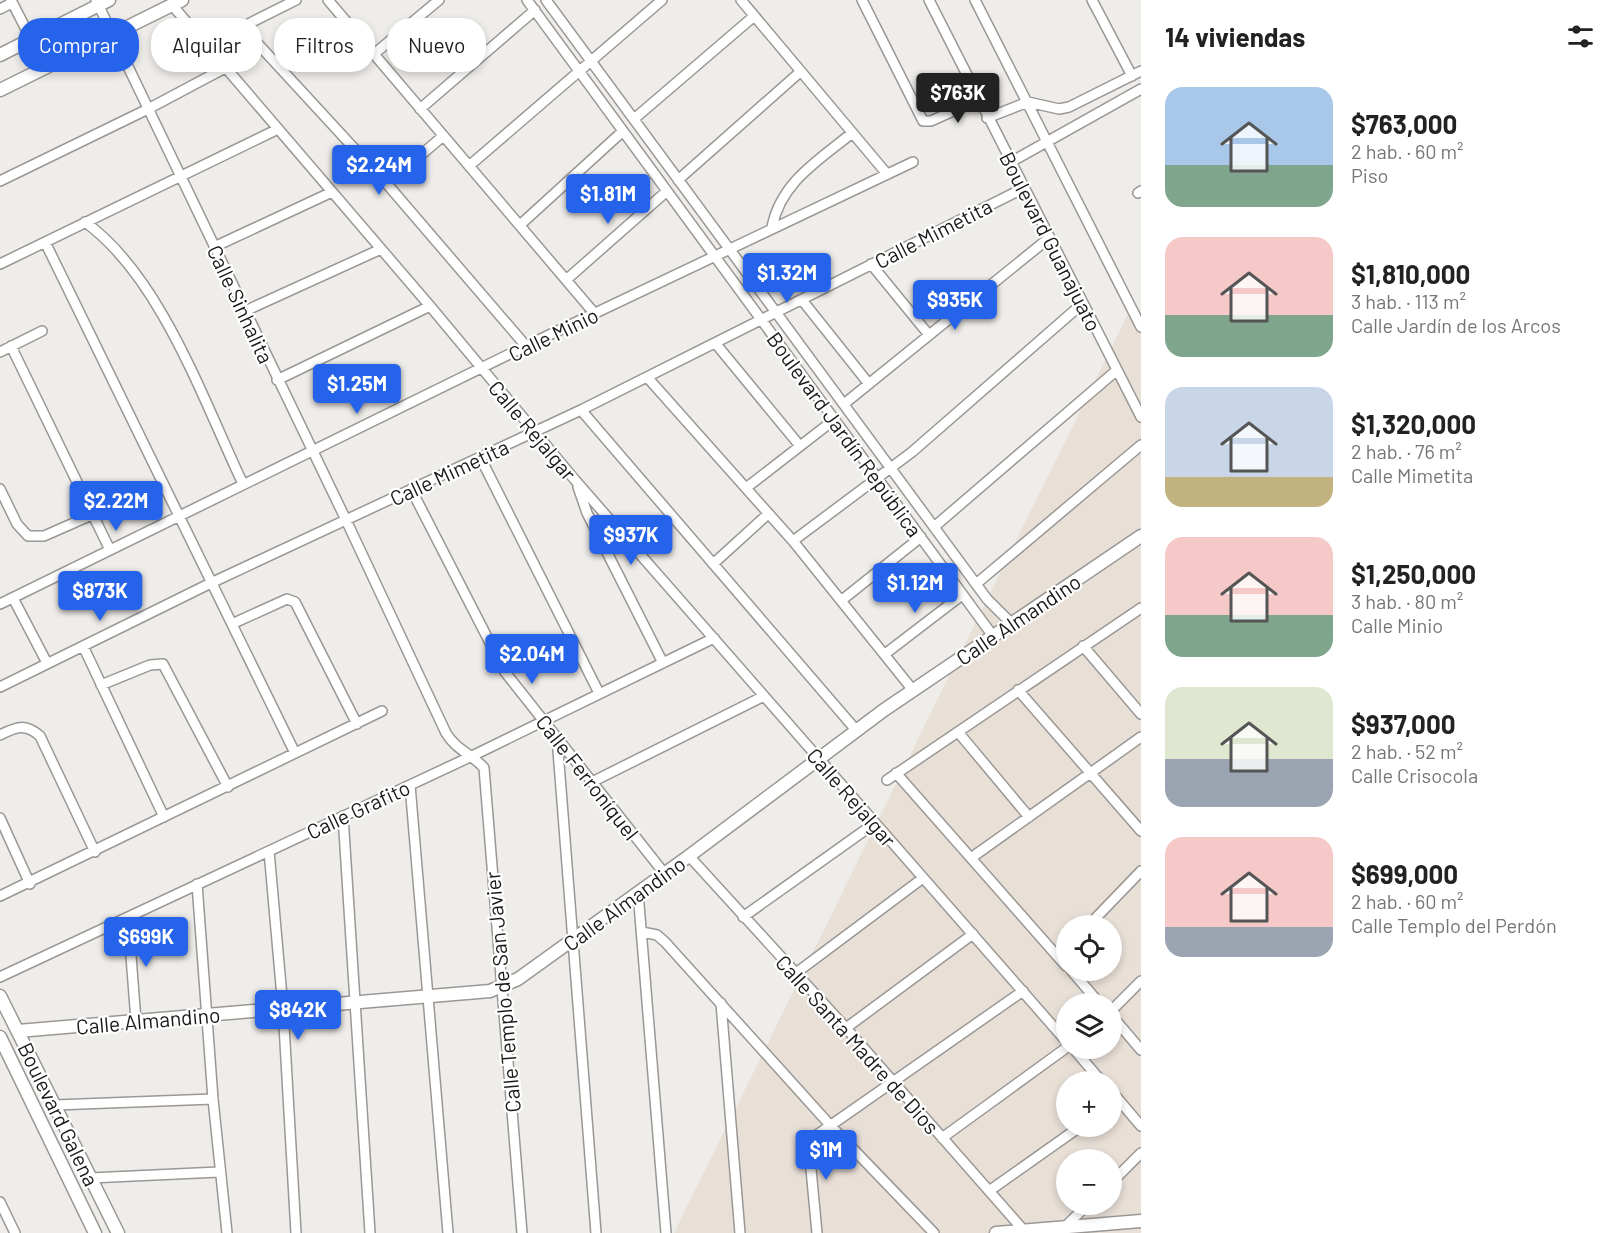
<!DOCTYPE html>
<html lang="es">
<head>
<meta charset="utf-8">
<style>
  :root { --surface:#fff; --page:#f2f2f2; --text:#222; --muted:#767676; --accent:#2563eb }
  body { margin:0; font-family:Barlow,sans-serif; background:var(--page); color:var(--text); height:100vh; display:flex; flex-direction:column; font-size:22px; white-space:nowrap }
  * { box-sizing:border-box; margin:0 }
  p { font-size:20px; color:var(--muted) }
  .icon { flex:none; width:33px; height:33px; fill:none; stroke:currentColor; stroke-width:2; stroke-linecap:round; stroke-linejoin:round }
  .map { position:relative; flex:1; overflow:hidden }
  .side { display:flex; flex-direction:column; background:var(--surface); width:480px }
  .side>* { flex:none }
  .top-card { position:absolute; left:18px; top:18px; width:570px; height:54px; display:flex; gap:12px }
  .buttons { position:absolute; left:1056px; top:915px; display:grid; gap:12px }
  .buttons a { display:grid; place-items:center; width:66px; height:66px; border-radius:50%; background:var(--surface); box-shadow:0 3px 9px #0003; font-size:30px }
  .price { position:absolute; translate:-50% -51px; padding:0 14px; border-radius:6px; background:var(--accent); color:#fff; font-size:20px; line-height:39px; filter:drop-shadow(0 2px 3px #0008) }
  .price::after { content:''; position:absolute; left:50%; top:36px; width:18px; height:14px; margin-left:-9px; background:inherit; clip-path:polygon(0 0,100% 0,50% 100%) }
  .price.selected { background:#222; color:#fff }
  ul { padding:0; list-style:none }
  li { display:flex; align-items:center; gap:18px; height:150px; padding:0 24px }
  li span { display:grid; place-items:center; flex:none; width:168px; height:120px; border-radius:18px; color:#555 }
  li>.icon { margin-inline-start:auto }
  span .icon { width:72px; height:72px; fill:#fffc; stroke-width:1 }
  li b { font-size:26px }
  h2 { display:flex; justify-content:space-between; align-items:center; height:72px; padding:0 24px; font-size:26px }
  .pill { padding:0 21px; border-radius:24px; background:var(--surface); box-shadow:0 3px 9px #0003; font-size:21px; line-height:54px }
  .pill.selected { background:var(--accent); color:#fff }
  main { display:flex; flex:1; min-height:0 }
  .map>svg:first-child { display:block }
  .built { fill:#e8dfd7; fill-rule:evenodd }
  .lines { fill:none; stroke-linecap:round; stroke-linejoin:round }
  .minor-casing { stroke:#9a9795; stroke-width:12 }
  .tertiary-casing { stroke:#9a9795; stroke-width:15 }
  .minor { stroke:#fff; stroke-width:9 }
  .tertiary { stroke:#fff; stroke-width:12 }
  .labels { text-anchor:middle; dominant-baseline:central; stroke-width:4.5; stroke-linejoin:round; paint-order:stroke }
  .street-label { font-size:21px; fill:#1a1918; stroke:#fff }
</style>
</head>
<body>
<main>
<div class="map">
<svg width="1141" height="1233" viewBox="0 0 1141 1233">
  <rect width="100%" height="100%" fill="#efedea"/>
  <path class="built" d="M1131,308L1141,331V1233H674ZM1066,926H1112V970H1066ZM1066,1004H1112V1048H1066ZM1066,1082H1112V1126H1066ZM1066,1160H1112V1204H1066Z"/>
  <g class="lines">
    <defs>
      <path id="minor" d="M11,0L31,39
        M96,0L346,520L446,733C456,750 472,754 484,768L522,1233
        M296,0L250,23L247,32L387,184L526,346
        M328,0L595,314
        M527,0L993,636
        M546,0L987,599L1011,623
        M741,0L887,174
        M862,0L923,121H931L978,100
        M929,0L1141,417
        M975,0L1141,327
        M1092,0L1132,76
        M172,5L430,306L575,480L1066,1041
        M0,9L12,3
        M374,54L439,0
        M1028,102L1059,109L1069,107L1141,71
        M420,109L535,10
        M987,118L1028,102
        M634,119L753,17
        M1011,162L1141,89
        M469,166L662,0
        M678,180L800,72
        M0,181L148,109L225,68
        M387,184L443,136
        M1138,193L1141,191
        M85,222C161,277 203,400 243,484
        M520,225L623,131
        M772,227C781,182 818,161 852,133
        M45,242L295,753
        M214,247L332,192
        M0,264L278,129
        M871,264L929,335
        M566,280L667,191
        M802,300L869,384
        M245,311L381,249
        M716,344L800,446
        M11,346L110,550
        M0,352L42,331
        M647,377L793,541L912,689
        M277,380L430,306
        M844,404L1049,238
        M581,410L856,730
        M480,457L599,693
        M578,487L587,513L663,663
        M746,488L835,419
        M0,489L17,524L28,536H44L94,514
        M411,489L505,672L664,873
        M934,527L1117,370
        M793,541L912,452L1083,303
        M713,564L768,514
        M976,584L1141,445
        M13,598L47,663
        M842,600L921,537
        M0,604L526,346L913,162
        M234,623L287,599L295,602L357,724
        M83,646L164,817
        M1083,646L1141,714
        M885,654L962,595
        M101,685L150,665L163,664L228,787
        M0,687L211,583L581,410L1024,188
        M1018,690L1141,831
        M958,732L1029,817
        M0,735C16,727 25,723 40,736L95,852
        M557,738L596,1233
        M896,773L1066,966
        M887,780L1141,608
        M592,782L764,696
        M410,785L448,1233
        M343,816L370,1233
        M0,818L30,884
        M269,851L283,1008L296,1233
        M689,856L846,1028L1026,1233
        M971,858L1141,737
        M197,884L213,1099L227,1233
        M638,892L666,1233
        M0,896L382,711
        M128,917L136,1021
        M743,917L875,823
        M1088,926L1141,871
        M642,932L657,935L665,942L830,1125L934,1233
        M1071,970L1100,1004
        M796,973L923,878
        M0,977L472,756L714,638
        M721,1003L740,1233
        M1112,1010L1141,981
        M1112,1016L1141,1050
        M846,1028L973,934
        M1073,1048L1102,1082
        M1112,1092L1141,1126
        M55,1105L213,1099
        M942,1138L1066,1048
        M90,1178L219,1172
        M1112,1182L1141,1153
        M989,1191L1081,1126
        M0,1202L15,1233
        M1064,1228L1088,1204
        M817,1233L809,1148L814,1137L1023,991"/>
      <path id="tertiary" d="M0,55L109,0
        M0,90L182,0
        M0,996L118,1233
        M18,1031L490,991L518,979L689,856L884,710L1141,536
        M0,1037L95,1233
        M996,1233L1141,1221"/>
    </defs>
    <use href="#minor" class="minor-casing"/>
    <use href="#tertiary" class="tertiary-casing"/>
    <use href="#minor" class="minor"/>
    <use href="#tertiary" class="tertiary"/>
  </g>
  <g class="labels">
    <g class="street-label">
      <text transform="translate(933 233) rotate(-27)">Calle Mimetita</text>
      <text transform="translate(1051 241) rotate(63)">Boulevard Guanajuato</text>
      <text transform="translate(241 304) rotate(65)">Calle Sinhalita</text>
      <text transform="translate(553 334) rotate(-26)">Calle Minio</text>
      <text transform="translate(533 430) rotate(50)">Calle Rejalgar</text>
      <text transform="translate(845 434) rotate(54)">Boulevard Jardín República</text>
      <text transform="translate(449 472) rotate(-25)">Calle Mimetita</text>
      <text transform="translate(1018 619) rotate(-34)">Calle Almandino</text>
      <text transform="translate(588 777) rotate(52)">Calle Ferroníquel</text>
      <text transform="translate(852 797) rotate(49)">Calle Rejalgar</text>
      <text transform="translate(358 809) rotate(-25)">Calle Grafito</text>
      <text transform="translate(624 903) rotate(-36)">Calle Almandino</text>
      <text transform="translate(502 992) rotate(-95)">Calle Templo de San Javier</text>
      <text transform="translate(148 1020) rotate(-5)">Calle Almandino</text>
      <text transform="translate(858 1044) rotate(48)">Calle Santa Madre de Dios</text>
      <text transform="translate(59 1114) rotate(64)">Boulevard Galena</text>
    </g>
  </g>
</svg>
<div class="buttons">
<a><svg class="icon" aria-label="locate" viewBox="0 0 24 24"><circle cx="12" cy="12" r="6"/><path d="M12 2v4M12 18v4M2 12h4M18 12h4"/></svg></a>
<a><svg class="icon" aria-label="layers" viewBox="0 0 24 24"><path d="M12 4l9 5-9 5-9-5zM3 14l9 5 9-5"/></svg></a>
<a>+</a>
<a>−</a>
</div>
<b class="price selected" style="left:958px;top:124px">$763K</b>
<b class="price" style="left:379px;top:196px">$2.24M</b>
<b class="price" style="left:608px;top:225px">$1.81M</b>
<b class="price" style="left:787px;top:304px">$1.32M</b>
<b class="price" style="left:955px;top:331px">$935K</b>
<b class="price" style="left:357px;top:415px">$1.25M</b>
<b class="price" style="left:116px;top:532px">$2.22M</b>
<b class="price" style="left:631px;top:566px">$937K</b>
<b class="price" style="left:915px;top:614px">$1.12M</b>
<b class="price" style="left:100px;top:622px">$873K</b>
<b class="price" style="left:532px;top:685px">$2.04M</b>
<b class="price" style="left:146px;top:968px">$699K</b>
<b class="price" style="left:298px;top:1041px">$842K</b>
<b class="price" style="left:826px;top:1181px">$1M</b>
<div class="top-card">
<a class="pill selected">Comprar</a>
<a class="pill">Alquilar</a>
<a class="pill">Filtros</a>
<a class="pill">Nuevo</a>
</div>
</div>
<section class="side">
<h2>14 viviendas<svg class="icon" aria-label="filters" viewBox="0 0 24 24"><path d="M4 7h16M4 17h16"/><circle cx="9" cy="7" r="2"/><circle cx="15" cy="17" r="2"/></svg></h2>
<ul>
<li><span style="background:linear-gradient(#a9c7e8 65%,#7fa58c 0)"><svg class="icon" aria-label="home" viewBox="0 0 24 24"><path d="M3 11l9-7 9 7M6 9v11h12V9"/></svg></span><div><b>$763,000</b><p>2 hab. · 60 m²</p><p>Piso</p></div></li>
<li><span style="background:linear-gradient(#f6c9c9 65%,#7fa58c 0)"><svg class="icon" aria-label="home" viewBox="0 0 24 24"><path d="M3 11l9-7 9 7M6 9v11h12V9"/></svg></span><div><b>$1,810,000</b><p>3 hab. · 113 m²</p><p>Calle Jardín de los Arcos</p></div></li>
<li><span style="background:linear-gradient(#c9d6e8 75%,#c2b280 0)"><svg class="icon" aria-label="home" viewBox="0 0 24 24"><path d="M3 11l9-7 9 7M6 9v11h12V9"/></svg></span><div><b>$1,320,000</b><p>2 hab. · 76 m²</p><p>Calle Mimetita</p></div></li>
<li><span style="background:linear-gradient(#f6c9c9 65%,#7fa58c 0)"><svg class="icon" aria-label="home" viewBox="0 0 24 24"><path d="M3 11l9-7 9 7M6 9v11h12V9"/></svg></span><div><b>$1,250,000</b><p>3 hab. · 80 m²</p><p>Calle Minio</p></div></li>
<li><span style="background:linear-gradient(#dfe7d0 60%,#9aa5b1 0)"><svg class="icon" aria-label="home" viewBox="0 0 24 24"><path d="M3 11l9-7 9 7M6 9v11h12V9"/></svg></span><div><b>$937,000</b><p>2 hab. · 52 m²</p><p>Calle Crisocola</p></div></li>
<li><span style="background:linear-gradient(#f6c9c9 75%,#9aa5b1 0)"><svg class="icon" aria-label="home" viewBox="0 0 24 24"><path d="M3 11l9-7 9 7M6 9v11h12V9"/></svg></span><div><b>$699,000</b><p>2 hab. · 60 m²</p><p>Calle Templo del Perdón</p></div></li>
</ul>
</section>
</main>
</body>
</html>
